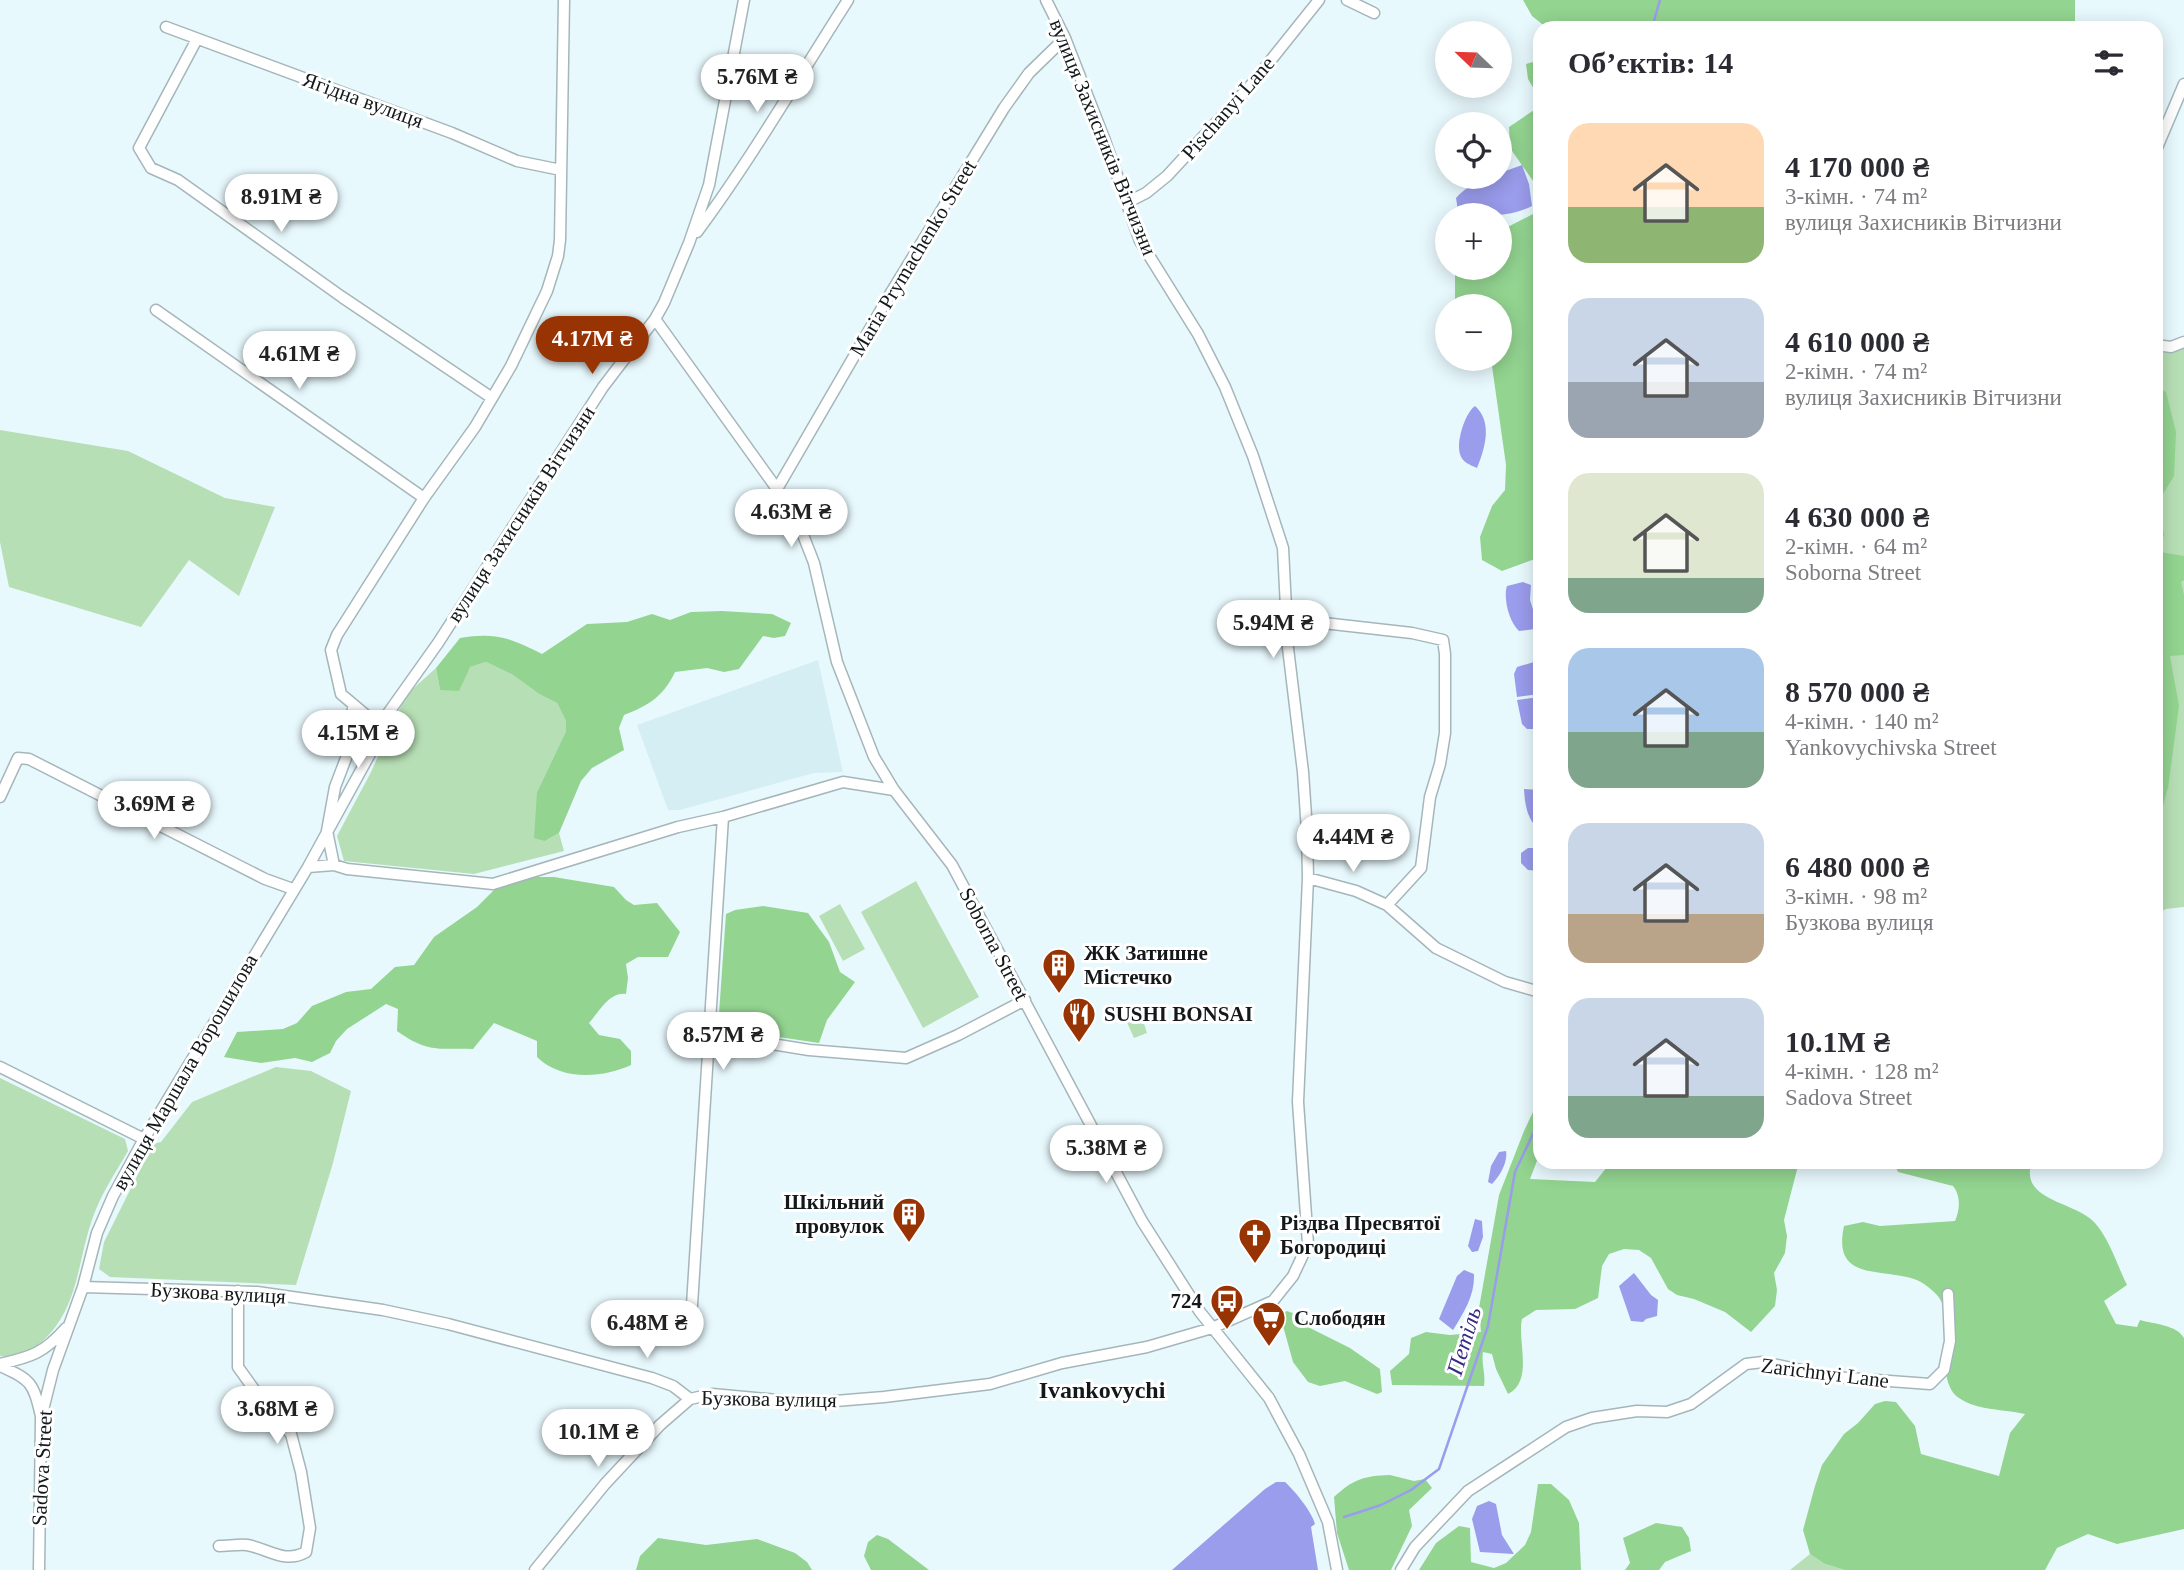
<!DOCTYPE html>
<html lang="uk">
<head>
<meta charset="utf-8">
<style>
  :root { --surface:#fff; --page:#f7f7f7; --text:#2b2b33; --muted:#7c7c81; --accent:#983304 }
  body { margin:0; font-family:"Times New Roman",serif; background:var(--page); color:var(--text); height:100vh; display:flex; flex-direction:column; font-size:26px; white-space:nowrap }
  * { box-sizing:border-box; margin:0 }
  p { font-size:23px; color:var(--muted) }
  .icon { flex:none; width:38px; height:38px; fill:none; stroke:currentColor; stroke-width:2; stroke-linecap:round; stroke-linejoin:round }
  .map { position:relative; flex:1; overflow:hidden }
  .sheet { position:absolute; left:1533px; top:21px; width:630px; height:1148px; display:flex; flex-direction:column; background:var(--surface); border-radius:21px; box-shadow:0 4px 18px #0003 }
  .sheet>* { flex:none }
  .needle { width:46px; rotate:293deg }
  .tools { position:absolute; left:1435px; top:21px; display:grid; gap:14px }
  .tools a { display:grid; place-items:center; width:77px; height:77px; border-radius:50%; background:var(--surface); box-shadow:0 4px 18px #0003; font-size:35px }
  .price { position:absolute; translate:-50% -60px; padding:0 16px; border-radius:24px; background:#fff; color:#222; font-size:23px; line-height:46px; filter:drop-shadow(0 2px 4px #0008) }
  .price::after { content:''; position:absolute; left:50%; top:42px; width:21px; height:16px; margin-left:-10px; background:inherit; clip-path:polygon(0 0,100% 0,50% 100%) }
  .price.selected { background:var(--accent); color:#fff }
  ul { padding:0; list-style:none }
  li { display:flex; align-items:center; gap:21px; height:175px; padding:0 35px }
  li span { display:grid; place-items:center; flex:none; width:196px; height:140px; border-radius:21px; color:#555 }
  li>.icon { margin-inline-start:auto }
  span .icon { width:84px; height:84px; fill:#fffc; stroke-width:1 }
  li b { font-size:30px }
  h2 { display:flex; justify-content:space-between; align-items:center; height:84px; padding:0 35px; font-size:30px }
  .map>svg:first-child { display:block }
  .built { fill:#d4eef4 }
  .green { fill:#b7dfb5 }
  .forest { fill:#93d490 }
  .water { fill:#9a9cec }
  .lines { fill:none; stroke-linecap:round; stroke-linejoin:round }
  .stream { stroke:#9a9cec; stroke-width:2.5 }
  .minor-casing { stroke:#a5b6ba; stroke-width:13 }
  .minor { stroke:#fff; stroke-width:10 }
  .labels { text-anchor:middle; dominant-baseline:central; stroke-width:6; stroke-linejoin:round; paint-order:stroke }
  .street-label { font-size:21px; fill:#13191b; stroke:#fff }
  .poi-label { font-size:21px; font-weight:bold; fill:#13191b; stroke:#fff; text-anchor:start }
  .water-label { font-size:23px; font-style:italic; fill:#362b86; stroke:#fff }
  .quarter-label { font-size:24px; font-weight:bold; fill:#13191b; stroke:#fff }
</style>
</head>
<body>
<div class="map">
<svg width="2184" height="1570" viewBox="0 0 2184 1570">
  <rect width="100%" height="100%" fill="#e8f9fd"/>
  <path class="built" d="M818,660L843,772L814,773L680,810H668L637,725Z"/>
  <path class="green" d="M2184,345V907L2166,909L2156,914V836L2168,788L2156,617V353L2175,352Z
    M0,430L128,451L225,498L275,507L239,596L189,560L141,627L9,587L0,542Z
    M486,662L513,675L539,694L557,703L566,721V731L537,792L545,841L559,833L564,851L474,874L344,861L337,836L371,772L406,695L436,668L440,690L470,667Z
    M916,881L979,997L923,1028L861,912Z
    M840,904L865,949L843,961L819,916Z
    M1140,1011L1147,1033L1134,1038L1125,1018Z
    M276,1067L311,1071L351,1091L333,1163L296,1285L110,1277L99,1269L104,1242L153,1144L161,1142L192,1102Z
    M0,1078L125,1139L128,1151C116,1172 101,1194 93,1217C77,1261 79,1311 40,1343C29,1353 15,1358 0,1356Z
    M1810,1554L1825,1564L1845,1570H1790Z"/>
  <path class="forest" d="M1523,0H2075V28H1547L1532,16Z
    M1540,60V99L1528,79L1526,64Z
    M1540,106V191L1510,148L1509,127Z
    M1540,198V557L1502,571L1482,560L1480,537L1492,506L1505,490L1506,465L1491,359H1500V306H1455V268H1500V231L1533,214Z
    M2156,386L2166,392L2176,432L2174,476L2157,504L2164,534L2160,552L2184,556V580L2181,582L2184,595V655L2170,656L2179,706L2168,788L2156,836Z
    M722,611L772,614L791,623L785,636L774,638L763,636L739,669L724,672L707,668L675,672C664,696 648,706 624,715L619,728L624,750L592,768L581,781L559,833L545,841L534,838L537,792L566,731V721L557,703L539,694L513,675L486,662L470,667L459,691L440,690L436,668L460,638C495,632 511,638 542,654L587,624L627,622L652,614L670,620L691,612Z
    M535,877H554L614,887L626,900L634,905L657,903L680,932L668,957H638L626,964L628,978L626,994C609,992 600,1011 589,1023L599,1035L620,1039L631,1051V1065C603,1078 561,1081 537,1057V1041L494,1023L473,1049C437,1048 428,1053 397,1031L398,1009L386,1004L347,1029L336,1041L330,1053L312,1062L295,1058L261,1063L224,1057L237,1032L283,1029L297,1023L312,1006L346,992L371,989L395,967L414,965L434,937L477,907L499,885Z
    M763,906L808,913L829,942L840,972L855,982L827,1020L819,1043L718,1028L726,914L735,910Z
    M1540,1097V1153L1530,1179L1595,1182L1611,1162H1799L1784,1220L1787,1236L1785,1253L1774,1273L1777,1290L1775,1306L1751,1332L1725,1312L1694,1299L1677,1295L1668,1289L1651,1258L1639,1250L1624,1249L1609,1254L1602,1266L1598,1298L1575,1309L1536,1310L1522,1319C1517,1341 1534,1381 1508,1394L1496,1369L1492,1354L1483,1352C1481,1364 1486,1374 1484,1386L1392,1385L1390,1371L1409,1354L1411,1338L1426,1332L1450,1335L1481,1332L1479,1308L1499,1195L1524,1131Z
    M1893,1162H2032C2018,1201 2076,1201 2095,1223C2110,1240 2117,1265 2127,1285L2104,1301L2116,1324L2137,1327L2140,1320C2154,1324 2177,1325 2184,1338V1529L2117,1544L2088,1534L2057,1548L2045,1570H1845L1825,1564L1810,1554L1803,1530L1815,1486L1822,1465L1844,1434L1858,1423L1875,1404L1885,1401L1896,1402L1915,1426L1921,1454L1999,1476L2010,1433L2025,1414C2004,1409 1978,1411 1959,1398C1931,1379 1959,1316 1936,1294C1930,1288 1923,1282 1914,1279C1880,1268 1832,1281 1844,1226L1863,1222L1880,1226L1955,1221C1960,1210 1961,1196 1953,1186L1898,1172Z
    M1287,1311L1298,1315L1310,1328L1350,1348L1380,1369L1382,1392L1377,1394L1345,1381L1320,1386L1308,1382L1293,1362L1280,1315Z
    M1390,1475L1414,1481L1425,1479L1432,1488L1409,1510L1412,1526L1391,1570H1349L1337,1533L1334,1497C1354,1479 1363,1476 1390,1475Z
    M1538,1484H1551L1569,1500L1579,1523L1581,1570H1419L1436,1543L1459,1526L1470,1528L1471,1562L1494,1568L1506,1563L1525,1545L1531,1532Z
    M1656,1523L1682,1527L1689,1538L1691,1551L1665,1562L1659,1570H1625L1630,1563L1623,1538Z
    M877,1535L888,1539L929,1570H871L864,1556L868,1542Z
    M658,1538L706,1545L757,1539L795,1553L807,1562L812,1570H636L640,1556Z"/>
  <path class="water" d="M1522,165L1529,184L1532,206C1509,218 1488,215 1462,215L1458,211L1456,198C1466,186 1484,177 1500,177V173Z
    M1475,406C1493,422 1485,448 1477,468C1470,465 1462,462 1460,454C1456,442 1465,413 1475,406Z
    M1523,582L1531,585L1530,600L1538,625L1535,629L1519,631C1509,622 1503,598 1507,586Z
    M1534,662H1540V694L1517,697L1514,674L1517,667Z
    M1540,697V729H1527L1522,724L1517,700Z
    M1524,789L1540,790V830C1527,820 1525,805 1524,789Z
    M1528,848H1540V871L1528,870L1521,863V853Z
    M1506,1151C1508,1162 1500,1176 1492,1184L1488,1182L1491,1166L1499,1152Z
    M1475,1219L1482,1221L1483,1237L1478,1251L1472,1252L1468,1246Z
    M1464,1270L1474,1274C1475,1295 1464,1312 1453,1330L1439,1319L1457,1276Z
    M1634,1273L1651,1295L1658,1300L1657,1316L1646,1319L1643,1322L1631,1321L1619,1286Z
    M1276,1482H1285C1295,1491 1312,1512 1315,1524L1311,1527L1318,1570H1172L1265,1489Z
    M1489,1501L1496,1504L1502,1535L1514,1554L1480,1552L1472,1519L1477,1506Z"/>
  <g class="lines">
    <path class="stream" d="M1652,28L1660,0
      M1344,1517L1381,1505L1411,1490L1439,1469L1488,1326L1515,1172L1540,1119"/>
    <defs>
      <path id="minor" d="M1347,0L1374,13
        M166,27L452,133L517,161L561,170
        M197,39L139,148L151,168L178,180L342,297L492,398
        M2156,150L2184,84
        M1126,203L1146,193L1167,176L1251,85L1319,0
        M697,232C752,158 798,78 848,0
        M156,310L424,498
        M655,319L777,489L800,527L814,563L837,662L874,757L894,790L952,865L1142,1221L1200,1312L1269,1398L1299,1454L1328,1522L1337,1570
        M2156,345L2171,347L2184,342
        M777,489L889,296L1004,108L1029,73L1065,38
        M1288,619L1412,633L1443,640L1445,654V733L1440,764L1430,797L1421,868L1387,905
        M379,726L341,694L331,650L337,635L424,498L475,427L511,366L547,291L558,256L560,240L564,0
        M0,797L18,758L29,759L265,879L293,889
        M334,865L327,831L335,787L351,745L353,704
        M308,867L334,865L347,869L493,884L678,827L723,817L843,782L894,790
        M1308,878L1356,891L1387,905L1436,948L1505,982L1540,992
        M710,1034L809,1050L906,1058L958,1035L1025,1000
        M0,1067L144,1139
        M83,1287L257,1292L383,1310L448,1324L652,1378L673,1386L690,1399L712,1394L811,1403L884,1397L990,1384L1062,1363L1147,1347L1212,1328L1273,1301L1293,1276L1308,1244L1298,1102L1308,878L1307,831L1303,772L1288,648L1283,548L1253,456L1225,387L1198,334L1140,241L1104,138L1065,38L1046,0
        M687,1309L692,1305L723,817
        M0,1364C31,1357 44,1353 66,1328
        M0,1366C32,1380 33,1383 41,1416
        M219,1546C228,1546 239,1544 247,1545C269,1549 284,1564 306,1552L310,1528L301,1472L291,1434L268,1409L238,1367V1291
        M39,1570L41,1418L53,1370L83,1287L97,1233L113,1196L144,1139L308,867L371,752L379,726L438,643L603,387L655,319L664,303L689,243L709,185L744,0
        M535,1570L605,1484L660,1425L690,1399
        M1401,1570L1415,1547L1468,1491L1566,1427L1592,1418L1637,1411L1667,1412L1691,1404L1746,1364L1763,1362L1835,1377L1930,1384L1944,1370L1950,1341L1948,1294"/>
    </defs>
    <use href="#minor" class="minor-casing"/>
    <use href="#minor" class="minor"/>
  </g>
  <defs>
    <symbol id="building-pin" viewBox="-11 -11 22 30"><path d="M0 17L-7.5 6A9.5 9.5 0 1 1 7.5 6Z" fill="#983304" stroke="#fff"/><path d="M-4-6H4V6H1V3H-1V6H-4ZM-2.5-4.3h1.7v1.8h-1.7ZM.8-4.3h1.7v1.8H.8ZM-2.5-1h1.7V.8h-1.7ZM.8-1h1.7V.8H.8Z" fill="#fff"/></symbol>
    <symbol id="restaurant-pin" viewBox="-11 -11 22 30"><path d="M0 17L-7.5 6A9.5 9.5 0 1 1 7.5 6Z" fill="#983304" stroke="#fff"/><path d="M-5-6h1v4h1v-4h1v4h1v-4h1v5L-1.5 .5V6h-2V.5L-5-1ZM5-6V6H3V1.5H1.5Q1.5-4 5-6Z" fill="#fff"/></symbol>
    <symbol id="church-pin" viewBox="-11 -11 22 30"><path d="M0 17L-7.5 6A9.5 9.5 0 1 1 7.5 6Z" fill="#983304" stroke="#fff"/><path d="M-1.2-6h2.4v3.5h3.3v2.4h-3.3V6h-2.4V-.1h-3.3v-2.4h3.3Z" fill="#fff"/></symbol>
    <symbol id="bus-pin" viewBox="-11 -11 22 30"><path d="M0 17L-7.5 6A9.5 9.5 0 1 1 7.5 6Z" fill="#983304" stroke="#fff"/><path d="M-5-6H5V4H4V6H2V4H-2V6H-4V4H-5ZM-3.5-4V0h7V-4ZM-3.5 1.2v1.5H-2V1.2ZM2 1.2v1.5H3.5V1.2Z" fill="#fff"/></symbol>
    <symbol id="supermarket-pin" viewBox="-11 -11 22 30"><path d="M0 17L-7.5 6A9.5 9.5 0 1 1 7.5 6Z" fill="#983304" stroke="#fff"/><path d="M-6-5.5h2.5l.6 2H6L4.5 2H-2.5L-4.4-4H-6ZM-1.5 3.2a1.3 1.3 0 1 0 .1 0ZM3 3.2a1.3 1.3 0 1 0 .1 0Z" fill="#fff"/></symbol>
  </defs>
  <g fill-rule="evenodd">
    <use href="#building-pin" x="1040" y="946" width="38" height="52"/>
    <use href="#restaurant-pin" x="1060" y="995" width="38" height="52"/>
    <use href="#building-pin" x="890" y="1195" width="38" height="52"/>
    <use href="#church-pin" x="1236" y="1216" width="38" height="52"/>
    <use href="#bus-pin" x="1208" y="1282" width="38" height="52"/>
    <use href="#supermarket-pin" x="1250" y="1299" width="38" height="52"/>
  </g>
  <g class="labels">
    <g class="street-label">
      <text transform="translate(363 100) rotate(20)">Ягідна вулиця</text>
      <text transform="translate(1228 108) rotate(-49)">Pischanyi Lane</text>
      <text transform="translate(1103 137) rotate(68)">вулиця Захисників Вітчизни</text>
      <text transform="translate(913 258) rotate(-59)">Maria Prymachenko Street</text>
      <text transform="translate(521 514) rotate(-57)">вулиця Захисників Вітчизни</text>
      <text transform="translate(994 944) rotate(62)">Soborna Street</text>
      <text transform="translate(185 1072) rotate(-60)">вулиця Маршала Ворошилова</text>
      <text transform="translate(218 1293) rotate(3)">Бузкова вулиця</text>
      <text transform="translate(1825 1373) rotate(7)">Zarichnyi Lane</text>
      <text transform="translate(769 1399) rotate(1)">Бузкова вулиця</text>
      <text transform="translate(42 1468) rotate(-87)">Sadova Street</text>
    </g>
    <g class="poi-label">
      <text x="1084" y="953">ЖК Затишне<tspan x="1084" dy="24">Містечко</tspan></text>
      <text x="1104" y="1014">SUSHI BONSAI</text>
      <text x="884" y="1202" text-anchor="end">Шкільний<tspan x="884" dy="24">провулок</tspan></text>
      <text x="1280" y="1223">Різдва Пресвятої<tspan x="1280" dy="24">Богородиці</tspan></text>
      <text x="1202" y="1301" text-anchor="end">724</text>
      <text x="1294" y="1318">Слободян</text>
    </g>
    <g class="water-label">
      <text transform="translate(1464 1341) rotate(-73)">Петіль</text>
    </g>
    <g class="quarter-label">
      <text x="1102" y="1390">Ivankovychi</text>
    </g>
  </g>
</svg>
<div class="tools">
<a><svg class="needle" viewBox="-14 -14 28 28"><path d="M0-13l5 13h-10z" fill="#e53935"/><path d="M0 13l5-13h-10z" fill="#7c7c81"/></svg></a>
<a><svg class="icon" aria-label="locate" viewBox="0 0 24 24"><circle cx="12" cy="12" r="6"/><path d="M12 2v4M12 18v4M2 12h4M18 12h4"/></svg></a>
<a>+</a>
<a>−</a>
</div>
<b class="price" style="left:757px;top:114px">5.76M ₴</b>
<b class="price" style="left:281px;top:234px">8.91M ₴</b>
<b class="price selected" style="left:592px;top:376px">4.17M ₴</b>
<b class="price" style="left:299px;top:391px">4.61M ₴</b>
<b class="price" style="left:791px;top:549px">4.63M ₴</b>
<b class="price" style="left:1273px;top:660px">5.94M ₴</b>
<b class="price" style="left:358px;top:770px">4.15M ₴</b>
<b class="price" style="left:154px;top:841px">3.69M ₴</b>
<b class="price" style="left:1353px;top:874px">4.44M ₴</b>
<b class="price" style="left:723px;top:1072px">8.57M ₴</b>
<b class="price" style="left:1106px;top:1185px">5.38M ₴</b>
<b class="price" style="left:647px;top:1360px">6.48M ₴</b>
<b class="price" style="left:277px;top:1446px">3.68M ₴</b>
<b class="price" style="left:598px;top:1469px">10.1M ₴</b>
<section class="sheet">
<h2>Об’єктів: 14<svg class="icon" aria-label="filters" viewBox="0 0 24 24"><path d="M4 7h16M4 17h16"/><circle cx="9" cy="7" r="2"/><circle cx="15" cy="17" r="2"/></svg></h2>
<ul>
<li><span style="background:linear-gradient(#ffd9b3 60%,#8fb573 0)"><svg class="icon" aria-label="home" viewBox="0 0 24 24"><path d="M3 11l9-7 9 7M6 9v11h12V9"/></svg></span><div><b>4 170 000 ₴</b><p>3-кімн. · 74 m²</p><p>вулиця Захисників Вітчизни</p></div></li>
<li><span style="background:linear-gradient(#c9d6e8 60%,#9aa5b1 0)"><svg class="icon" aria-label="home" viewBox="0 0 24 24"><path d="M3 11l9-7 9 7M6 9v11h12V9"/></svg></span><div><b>4 610 000 ₴</b><p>2-кімн. · 74 m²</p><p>вулиця Захисників Вітчизни</p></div></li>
<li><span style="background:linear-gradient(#dfe7d0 75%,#7fa58c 0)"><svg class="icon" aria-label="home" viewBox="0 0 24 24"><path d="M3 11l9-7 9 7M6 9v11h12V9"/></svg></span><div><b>4 630 000 ₴</b><p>2-кімн. · 64 m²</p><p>Soborna Street</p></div></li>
<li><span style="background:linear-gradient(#a9c7e8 60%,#7fa58c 0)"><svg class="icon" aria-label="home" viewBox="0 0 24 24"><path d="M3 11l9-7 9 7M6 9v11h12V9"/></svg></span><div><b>8 570 000 ₴</b><p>4-кімн. · 140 m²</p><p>Yankovychivska Street</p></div></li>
<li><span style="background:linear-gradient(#c9d6e8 65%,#b9a48a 0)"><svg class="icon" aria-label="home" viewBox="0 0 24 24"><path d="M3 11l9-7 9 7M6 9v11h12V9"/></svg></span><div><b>6 480 000 ₴</b><p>3-кімн. · 98 m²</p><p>Бузкова вулиця</p></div></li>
<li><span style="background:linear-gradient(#c9d6e8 70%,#7fa58c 0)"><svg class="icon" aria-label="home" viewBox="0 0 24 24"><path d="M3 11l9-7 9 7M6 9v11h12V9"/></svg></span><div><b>10.1M ₴</b><p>4-кімн. · 128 m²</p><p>Sadova Street</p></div></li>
</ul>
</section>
</div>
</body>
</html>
